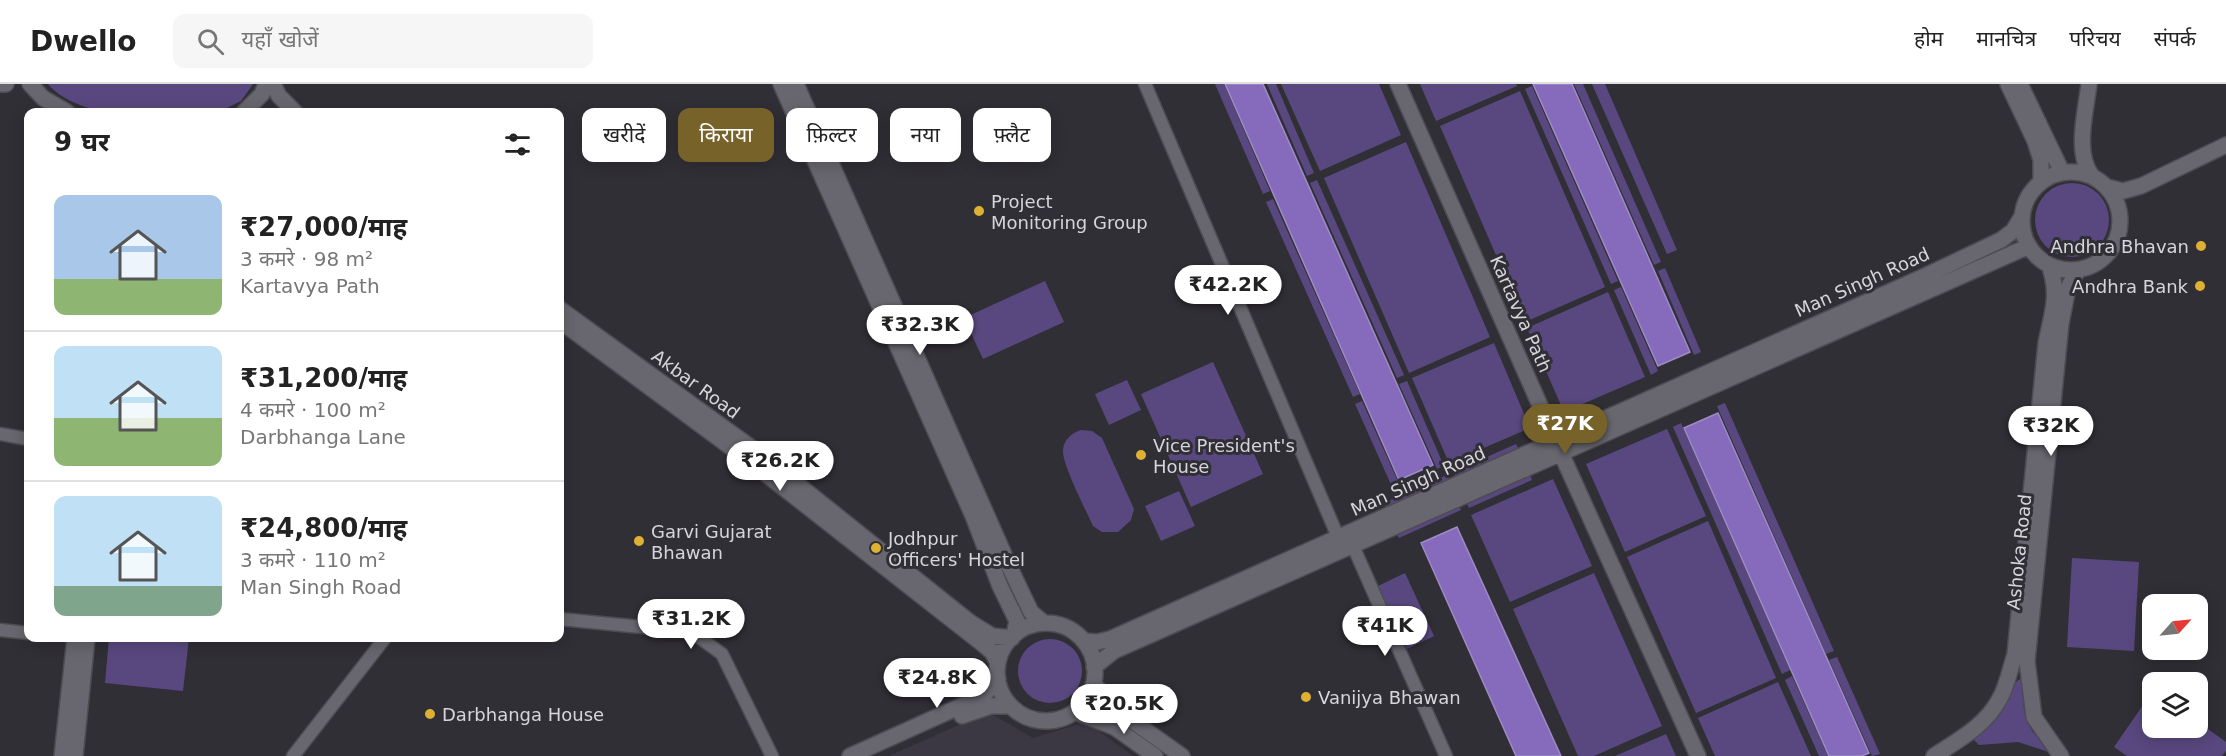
<!DOCTYPE html>
<html lang="hi">
<head>
<meta charset="utf-8">
<style>
  :root { --surface:#fff; --page:#f6f6f6; --text:#222; --muted:#767676; --line:#e0e0e0; --accent:#77622a }
  body { margin:0; font-family:"DejaVu Sans","Noto Sans Devanagari",sans-serif; background:var(--page); color:var(--text); height:100vh; display:flex; flex-direction:column; font-size:22px; white-space:nowrap }
  * { box-sizing:border-box; margin:0 }
  p { font-size:20px; color:var(--muted) }
  .icon { flex:none; width:33px; height:33px; fill:none; stroke:currentColor; stroke-width:2; stroke-linecap:round; stroke-linejoin:round }
  .map { position:relative; flex:1; overflow:hidden }
  .side { position:absolute; left:24px; top:24px; width:540px; height:534px; display:flex; flex-direction:column; background:var(--surface); border-radius:12px; box-shadow:0 3px 15px #0003 }
  .side>* { flex:none }
  .banner { position:absolute; left:582px; top:24px; width:570px; height:54px; display:flex; gap:12px }
  .needle { width:39px; rotate:63deg }
  .buttons { position:absolute; left:2142px; top:510px; display:grid; gap:12px }
  .buttons a { display:grid; place-items:center; width:66px; height:66px; border-radius:12px; background:var(--surface); box-shadow:0 3px 15px #0003; font-size:30px }
  .price { position:absolute; translate:-50% -51px; padding:0 14px; border-radius:21px; background:#fff; color:#222; font-size:20px; line-height:39px; filter:drop-shadow(0 2px 3px #0008) }
  .price::after { content:''; position:absolute; left:50%; top:36px; width:18px; height:14px; margin-left:-9px; background:inherit; clip-path:polygon(0 0,100% 0,50% 100%) }
  .price.active { background:var(--accent); color:#fff }
  ul { padding:0; list-style:none }
  li { display:flex; align-items:center; gap:18px; height:150px; padding:0 30px }
  li+li { border-top:2px solid var(--line) }
  li span { display:grid; place-items:center; flex:none; width:168px; height:120px; border-radius:12px; color:#555 }
  li>.icon { margin-inline-start:auto }
  span .icon { width:72px; height:72px; fill:#fffc; stroke-width:1 }
  li b { font-size:26px }
  h2 { display:flex; justify-content:space-between; align-items:center; height:72px; padding:0 30px; font-size:26px }
  .tag { padding:0 21px; border-radius:12px; background:var(--surface); box-shadow:0 3px 15px #0003; font-size:21px; line-height:54px }
  .tag.active { background:var(--accent); color:#fff }
  header { display:flex; align-items:center; gap:36px; box-sizing:border-box; height:84px; padding:0 30px; background:var(--surface); border-bottom:2px solid var(--line) }
  header strong { font-size:28px }
  nav { display:flex; gap:33px; margin-inline-start:auto; font-size:21px }
  .search { width:420px; height:54px; background:var(--page); display:flex; align-items:center; gap:15px; box-sizing:border-box; padding:0 21px; border-radius:12px; color:var(--muted); font-size:22px }
  .map>svg:first-child { display:block }
  .built { fill:#3b3844 }
  .green { fill:#59487f }
  .water { fill:#866bbc; stroke:#9e8bc5; stroke-width:1.5 }
  .lines { fill:none; stroke-linecap:round; stroke-linejoin:round }
  .street-casing { stroke:#4e4c52; stroke-width:15 }
  .secondary-casing { stroke:#4e4c52; stroke-width:18 }
  .street { stroke:#68666e; stroke-width:12 }
  .secondary { stroke:#68666e; stroke-width:15 }
  .poi-dot { fill:#deb133; stroke:#312f36; stroke-width:2 }
  .labels { text-anchor:middle; dominant-baseline:central; stroke-width:6; stroke-linejoin:round; paint-order:stroke }
  .poi-label { font-size:18px; fill:#d6d5da; stroke:#312f36; text-anchor:start }
  .street-label { font-size:18px; fill:#d6d5da; stroke:#312f36 }
</style>
</head>
<body>
<header>
<strong>Dwello</strong>
<div class="search"><svg class="icon" aria-label="search" viewBox="0 0 24 24"><circle cx="10" cy="10" r="6"/><path d="M15 15l6 6"/></svg>यहाँ खोजें</div>
<nav><a>होम</a><a>मानचित्र</a><a>परिचय</a><a>संपर्क</a></nav>
</header>
<div class="map">
<svg width="2226" height="672" viewBox="0 0 2226 672">
  <rect width="100%" height="100%" fill="#312f36"/>
  <path class="built" d="M988,628L1033,654L1086,638L1133,672H889Z"/>
  <path class="green" d="M48,0H253L241,17L219,28H103C84,23 61,16 48,0Z
    M1215,0H1224L1270,107L1263,110Z
    M1267,0H1276L1314,89L1307,92Z
    M1281,0H1379L1401,51L1320,87Z
    M1420,0H1516L1517,2L1436,37Z
    M1574,0H1583L1661,178L1654,181Z
    M1592,0H1605L1677,166L1667,170Z
    M1532,2L1618,197L1611,200L1525,5Z
    M1520,7L1605,203L1525,238L1440,42Z
    M1406,58L1490,253L1409,289L1324,94Z
    M1317,96L1404,291L1397,294L1310,99Z
    M2035 136a37 37 0 1 1 74 0a37 37 0 1 1-74 0Z
    M1273,115L1360,310L1353,313L1266,118Z
    M1665,184L1701,268L1694,271L1658,187Z
    M1045,197L1064,238L983,275L964,234Z
    M1621,203L1658,287L1651,291L1614,206Z
    M1608,208L1645,293L1564,328L1527,244Z
    M1494,259L1530,344L1449,379L1412,294Z
    M1213,278L1263,390L1191,423L1141,310Z
    M1127,296L1141,326L1109,341L1095,310Z
    M1407,297L1444,382L1437,385L1399,300Z
    M1362,317L1400,402L1393,405L1355,320Z
    M1725,319L1834,567L1826,570L1717,322Z
    M1681,339L1790,586L1782,590L1673,343Z
    M1667,345L1706,432L1625,468L1586,380Z
    M1081,346L1092,347L1102,354L1134,425L1131,436L1118,448H1102L1093,442C1086,426 1062,380 1063,366C1064,355 1072,349 1081,346Z
    M1516,360L1519,366L1456,395L1453,388Z
    M1529,389L1532,396L1469,424L1466,417Z
    M1447,391L1450,397L1387,426L1384,419Z
    M1553,395L1592,482L1510,518L1471,431Z
    M1179,407L1195,442L1161,457L1145,422Z
    M1458,420L1461,426L1399,454L1396,448Z
    M1708,437L1776,594L1696,629L1627,473Z
    M2072,474L2139,478L2134,567L2067,563Z
    M1405,489L1434,552L1407,565L1378,502Z
    M1594,489L1662,642L1594,672H1578L1513,525Z
    M109,554H189L183,607L105,599Z
    M1018 587a32 32 0 1 1 64 0a32 32 0 1 1-64 0Z
    M1837,573L1880,670L1872,672L1829,576Z
    M1792,592L1828,672H1819L1785,596Z
    M2022,593L2024,626L2032,647L2052,669L2018,658L1979,661L1973,655L2001,626L2015,599Z
    M1778,598L1811,672H1715L1698,634Z
    M2152,608V644H2198V638L2226,658V667L2222,672H2127L2114,663Z
    M1666,650L1676,672H1615Z"/>
  <path class="water" d="M1225,0H1263L1433,381L1399,396Z
    M1533,0H1572L1690,268L1658,282Z
    M1718,329L1869,669L1862,672H1829L1684,344Z
    M1457,443L1561,672H1516L1421,459Z"/>
  <g class="lines">
    <defs>
      <path id="street" d="M1145,0L1338,453
        M0,350L28,355
        M1353,462L1446,672
        M560,535L692,548L722,570L772,672
        M0,546L28,549
        M293,672L385,554"/>
      <path id="secondary" d="M0,0H6
        M30,0L43,14L67,28
        M273,0L279,12L295,28
        M781,0L973,432L1000,502L1017,537L1014,551
        M796,0L1011,486L1031,528L1044,539
        M1398,0L1561,369L1698,672
        M2008,0L2035,57L2041,76V96
        M2020,0L2062,88
        M2089,0C2086,27 2074,69 2092,92
        M244,28L262,10L266,0
        M2022 137a49 49 0 1 1 98 0a49 49 0 1 1-98 0Z
        M2107,103L2123,107L2141,102L2226,61
        M560,225L756,367L971,539L992,552L1012,554
        M560,237L748,376L984,561L992,568L998,579
        M997 588a49 49 0 1 1 98 0a49 49 0 1 1-98 0Z
        M1084,557L1097,558L1110,555L1925,192L2001,156L2013,147L2021,134
        M1094,583L1114,567L2029,162
        M1094,600L1113,623L1182,672
        M1075,628L1114,643L1155,672
        M962,632L991,622H1011
        M62,672L75,554
        M75,672L87,554
        M850,672L983,612L998,595
        M1934,672C1958,656 1985,642 1999,616C2007,603 2010,585 2015,570L2046,259C2052,229 2060,211 2049,181
        M2061,672L2034,633L2027,577L2061,239L2068,204L2078,186"/>
    </defs>
    <use href="#street" class="street-casing"/>
    <use href="#secondary" class="secondary-casing"/>
    <use href="#street" class="street"/>
    <use href="#secondary" class="secondary"/>
  </g>
  <g class="poi-dot">
    <circle cx="979" cy="127" r="6"/>
    <circle cx="2201" cy="162" r="6"/>
    <circle cx="2200" cy="202" r="6"/>
    <circle cx="1141" cy="371" r="6"/>
    <circle cx="639" cy="457" r="6"/>
    <circle cx="876" cy="464" r="6"/>
    <circle cx="1306" cy="613" r="6"/>
    <circle cx="430" cy="630" r="6"/>
  </g>
  <g class="labels">
    <g class="poi-label">
      <text x="991" y="117">Project<tspan x="991" dy="21">Monitoring Group</tspan></text>
      <text x="2189" y="162" text-anchor="end">Andhra Bhavan</text>
      <text x="2188" y="202" text-anchor="end">Andhra Bank</text>
      <text x="1153" y="361">Vice President's<tspan x="1153" dy="21">House</tspan></text>
      <text x="651" y="447">Garvi Gujarat<tspan x="651" dy="21">Bhawan</tspan></text>
      <text x="888" y="454">Jodhpur<tspan x="888" dy="21">Officers' Hostel</tspan></text>
      <text x="1318" y="613">Vanijya Bhawan</text>
      <text x="442" y="630">Darbhanga House</text>
    </g>
    <g class="street-label">
      <text transform="translate(1862 198) rotate(-24)">Man Singh Road</text>
      <text transform="translate(1521 230) rotate(66)">Kartavya Path</text>
      <text transform="translate(696 300) rotate(36)">Akbar Road</text>
      <text transform="translate(1418 397) rotate(-24)">Man Singh Road</text>
      <text transform="translate(2019 468) rotate(-84)">Ashoka Road</text>
    </g>
  </g>
</svg>
<div class="buttons">
<a><svg class="needle" viewBox="-14 -14 28 28"><path d="M0-13l5 13h-10z" fill="#e53935"/><path d="M0 13l5-13h-10z" fill="#767676"/></svg></a>
<a><svg class="icon" aria-label="layers" viewBox="0 0 24 24"><path d="M12 4l9 5-9 5-9-5zM3 14l9 5 9-5"/></svg></a>
</div>
<b class="price" style="left:1228px;top:232px">₹42.2K</b>
<b class="price" style="left:920px;top:272px">₹32.3K</b>
<b class="price active" style="left:1565px;top:371px">₹27K</b>
<b class="price" style="left:2051px;top:373px">₹32K</b>
<b class="price" style="left:780px;top:408px">₹26.2K</b>
<b class="price" style="left:691px;top:566px">₹31.2K</b>
<b class="price" style="left:1385px;top:573px">₹41K</b>
<b class="price" style="left:937px;top:625px">₹24.8K</b>
<b class="price" style="left:1124px;top:651px">₹20.5K</b>
<div class="banner">
<a class="tag">खरीदें</a>
<a class="tag active">किराया</a>
<a class="tag">फ़िल्टर</a>
<a class="tag">नया</a>
<a class="tag">फ़्लैट</a>
</div>
<section class="side">
<h2>9 घर<svg class="icon" aria-label="filters" viewBox="0 0 24 24"><path d="M4 7h16M4 17h16"/><circle cx="9" cy="7" r="2"/><circle cx="15" cy="17" r="2"/></svg></h2>
<ul>
<li><span style="background:linear-gradient(#a9c7e8 70%,#8fb573 0)"><svg class="icon" aria-label="home" viewBox="0 0 24 24"><path d="M3 11l9-7 9 7M6 9v11h12V9"/></svg></span><div><b>₹27,000/माह</b><p>3 कमरे · 98 m²</p><p>Kartavya Path</p></div></li>
<li><span style="background:linear-gradient(#bfe0f5 60%,#8fb573 0)"><svg class="icon" aria-label="home" viewBox="0 0 24 24"><path d="M3 11l9-7 9 7M6 9v11h12V9"/></svg></span><div><b>₹31,200/माह</b><p>4 कमरे · 100 m²</p><p>Darbhanga Lane</p></div></li>
<li><span style="background:linear-gradient(#bfe0f5 75%,#7fa58c 0)"><svg class="icon" aria-label="home" viewBox="0 0 24 24"><path d="M3 11l9-7 9 7M6 9v11h12V9"/></svg></span><div><b>₹24,800/माह</b><p>3 कमरे · 110 m²</p><p>Man Singh Road</p></div></li>
</ul>
</section>
</div>
</body>
</html>
